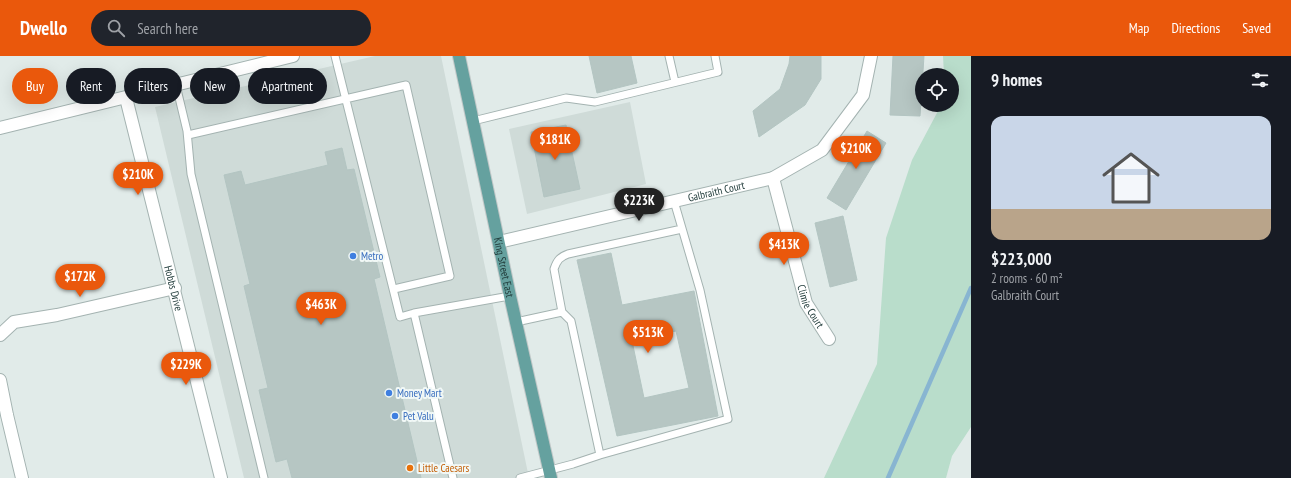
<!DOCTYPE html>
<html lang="en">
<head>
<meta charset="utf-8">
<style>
  :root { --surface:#171b24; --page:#20242c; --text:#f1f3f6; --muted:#9ea1a6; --accent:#ea580c }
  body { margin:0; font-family:"PT Sans Narrow",sans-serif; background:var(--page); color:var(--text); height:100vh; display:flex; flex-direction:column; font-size:15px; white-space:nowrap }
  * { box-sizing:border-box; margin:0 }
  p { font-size:13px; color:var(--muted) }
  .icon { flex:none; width:22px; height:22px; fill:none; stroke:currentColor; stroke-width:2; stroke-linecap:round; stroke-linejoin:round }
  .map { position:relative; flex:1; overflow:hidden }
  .details { display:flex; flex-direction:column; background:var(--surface); width:320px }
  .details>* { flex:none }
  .guide { position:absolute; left:12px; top:12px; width:380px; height:36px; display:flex; gap:8px }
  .controls { position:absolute; left:915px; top:12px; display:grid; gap:8px }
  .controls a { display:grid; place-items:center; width:44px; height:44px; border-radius:50%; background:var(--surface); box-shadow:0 4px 16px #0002; font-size:20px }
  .price { position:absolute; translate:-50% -34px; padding:0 9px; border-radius:14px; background:var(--accent); color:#fff; font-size:13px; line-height:26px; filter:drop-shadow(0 1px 2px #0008) }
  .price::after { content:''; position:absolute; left:50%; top:24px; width:12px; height:9px; margin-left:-6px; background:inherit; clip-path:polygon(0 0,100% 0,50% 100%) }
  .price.current { background:#222; color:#fff }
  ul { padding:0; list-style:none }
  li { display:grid; align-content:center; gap:8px; height:212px; padding:0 20px }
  li span { display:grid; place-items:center; height:124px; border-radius:12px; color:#555 }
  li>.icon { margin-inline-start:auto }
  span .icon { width:72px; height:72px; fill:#fffc; stroke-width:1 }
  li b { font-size:17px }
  h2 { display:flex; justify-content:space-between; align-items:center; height:48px; padding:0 20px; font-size:17px }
  .chip { padding:0 14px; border-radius:18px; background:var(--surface); box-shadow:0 4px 16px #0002; font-size:14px; line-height:36px }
  .chip.current { background:var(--accent); color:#fff }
  header { display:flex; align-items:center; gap:24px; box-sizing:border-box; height:56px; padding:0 20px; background:var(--accent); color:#fff }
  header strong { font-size:19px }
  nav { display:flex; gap:22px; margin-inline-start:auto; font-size:14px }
  .search { width:280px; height:36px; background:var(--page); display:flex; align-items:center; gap:10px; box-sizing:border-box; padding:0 14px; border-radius:22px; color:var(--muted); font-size:15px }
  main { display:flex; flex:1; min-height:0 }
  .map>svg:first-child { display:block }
  .built { fill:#cfdbd8 }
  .green { fill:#b9ddcb }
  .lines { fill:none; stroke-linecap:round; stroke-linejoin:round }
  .stream { stroke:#88b5d1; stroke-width:4.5 }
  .building { fill:#b6c6c3; stroke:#b3c5c2; fill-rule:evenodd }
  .service-casing { stroke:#a4b3b1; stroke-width:9 }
  .minor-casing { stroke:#a4b3b1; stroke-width:14 }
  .primary-casing { stroke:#c1c8c8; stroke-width:14 }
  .service { stroke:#fff; stroke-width:7 }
  .minor { stroke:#fff; stroke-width:12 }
  .primary { stroke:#65a19f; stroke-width:12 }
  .shop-dot { fill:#3f7fe0; stroke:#f1f8f6; stroke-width:1.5 }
  .food-dot { fill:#e8710a; stroke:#f1f8f6; stroke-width:1.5 }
  .labels { text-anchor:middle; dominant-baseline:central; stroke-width:4; stroke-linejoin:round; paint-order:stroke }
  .street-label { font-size:11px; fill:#213c3b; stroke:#f1f8f6 }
  .shop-label { font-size:11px; fill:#366cbe; stroke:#f1f8f6; text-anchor:start }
  .food-label { font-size:11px; fill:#c56008; stroke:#f1f8f6; text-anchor:start }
</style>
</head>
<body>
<header>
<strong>Dwello</strong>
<div class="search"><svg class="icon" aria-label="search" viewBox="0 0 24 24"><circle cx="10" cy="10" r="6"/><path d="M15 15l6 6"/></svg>Search here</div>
<nav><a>Map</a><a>Directions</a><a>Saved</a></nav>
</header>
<main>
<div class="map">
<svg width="971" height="422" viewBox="0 0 971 422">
  <rect width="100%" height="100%" fill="#e1ebe9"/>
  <path class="built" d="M375,0H441L529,422H244L155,51Z
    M630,46L646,128L527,158L509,73Z"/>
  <path class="green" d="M943,0H971V371L952,400L946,422H824L877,308L886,182L912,104L938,55L939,49H952V19H944Z"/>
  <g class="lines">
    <path class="stream" d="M888,422L971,232"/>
  </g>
  <path class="building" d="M589,0H631L637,27L597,37Z
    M790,0H821V23L805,49L759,81L753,55L780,33L789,8Z
    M893,0H924L920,60L890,59Z
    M566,69L580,133L544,141L531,76Z
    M867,75L886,87L846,154L827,142Z
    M342,92L347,114L354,113L380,221L374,223L421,422H292L287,403L276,406L259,334L268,332L244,230L250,228L224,119L241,115L245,129L328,109L325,96Z
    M843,160L857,224L830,231L815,167Z
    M611,197L622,249L694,235L718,360L617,380L577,204ZM676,275L689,332L644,342L632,285Z"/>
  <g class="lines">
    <defs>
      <path id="service" d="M335,0L400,261L414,257L453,422
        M669,0L675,26
        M176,29L187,75L191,118L264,422
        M473,65L566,42L595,46L718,16L715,0
        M188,79L406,29L450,220L394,233
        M414,257L510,240
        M516,266L562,256
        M600,399L728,363L700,234L674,145
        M520,422L573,408L600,399L571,265L562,256L554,213C557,204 560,201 568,198L682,173"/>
      <g id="minor">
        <path id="s1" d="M126,42L221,422"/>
        <path d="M0,72L293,0"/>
        <path id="s2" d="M773,122L806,247L829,283"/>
        <path id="s3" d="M499,186L773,122L822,94L863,39L871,0"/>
        <path d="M0,279L14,266L57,259L175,232"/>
        <path d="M0,324L7,359L22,422"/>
      </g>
      <g id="primary">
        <path id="s4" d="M459,0L510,240L551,422"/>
      </g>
    </defs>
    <use href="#service" class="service-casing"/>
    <use href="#minor" class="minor-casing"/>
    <use href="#primary" class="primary-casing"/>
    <use href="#service" class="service"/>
    <use href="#minor" class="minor"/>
    <use href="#primary" class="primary"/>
  </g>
  <g class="shop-dot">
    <circle cx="353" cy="200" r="4"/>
    <circle cx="389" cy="337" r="4"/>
    <circle cx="395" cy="360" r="4"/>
  </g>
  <circle class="food-dot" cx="410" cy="412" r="4"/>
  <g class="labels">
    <g class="street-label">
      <text stroke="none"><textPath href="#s3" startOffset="223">Galbraith Court</textPath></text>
      <text stroke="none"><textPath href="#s4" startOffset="216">King Street East</textPath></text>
      <text stroke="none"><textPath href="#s1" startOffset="196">Hobbs Drive</textPath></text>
      <text stroke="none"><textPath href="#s2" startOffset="134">Climie Court</textPath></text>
    </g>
    <g class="shop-label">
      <text x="361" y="200">Metro</text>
      <text x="397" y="337">Money Mart</text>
      <text x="403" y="360">Pet Valu</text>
    </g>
    <g class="food-label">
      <text x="418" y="412">Little Caesars</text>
    </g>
  </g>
</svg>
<div class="controls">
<a><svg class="icon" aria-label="locate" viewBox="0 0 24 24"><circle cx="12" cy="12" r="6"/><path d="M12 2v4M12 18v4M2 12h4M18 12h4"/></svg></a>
</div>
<b class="price" style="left:555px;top:105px">$181K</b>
<b class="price" style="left:856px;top:114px">$210K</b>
<b class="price" style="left:138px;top:140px">$210K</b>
<b class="price current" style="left:639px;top:166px">$223K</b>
<b class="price" style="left:784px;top:210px">$413K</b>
<b class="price" style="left:80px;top:242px">$172K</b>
<b class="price" style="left:321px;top:270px">$463K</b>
<b class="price" style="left:648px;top:298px">$513K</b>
<b class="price" style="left:186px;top:330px">$229K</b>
<div class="guide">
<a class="chip current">Buy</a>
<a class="chip">Rent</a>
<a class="chip">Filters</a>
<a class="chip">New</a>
<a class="chip">Apartment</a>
</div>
</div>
<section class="details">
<h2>9 homes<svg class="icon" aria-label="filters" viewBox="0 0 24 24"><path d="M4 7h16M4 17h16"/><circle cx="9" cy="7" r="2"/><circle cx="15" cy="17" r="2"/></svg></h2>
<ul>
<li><span style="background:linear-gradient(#c9d6e8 75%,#b9a48a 0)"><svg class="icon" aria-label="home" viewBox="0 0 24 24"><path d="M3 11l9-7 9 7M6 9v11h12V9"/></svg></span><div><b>$223,000</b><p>2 rooms · 60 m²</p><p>Galbraith Court</p></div></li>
</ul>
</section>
</main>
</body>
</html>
